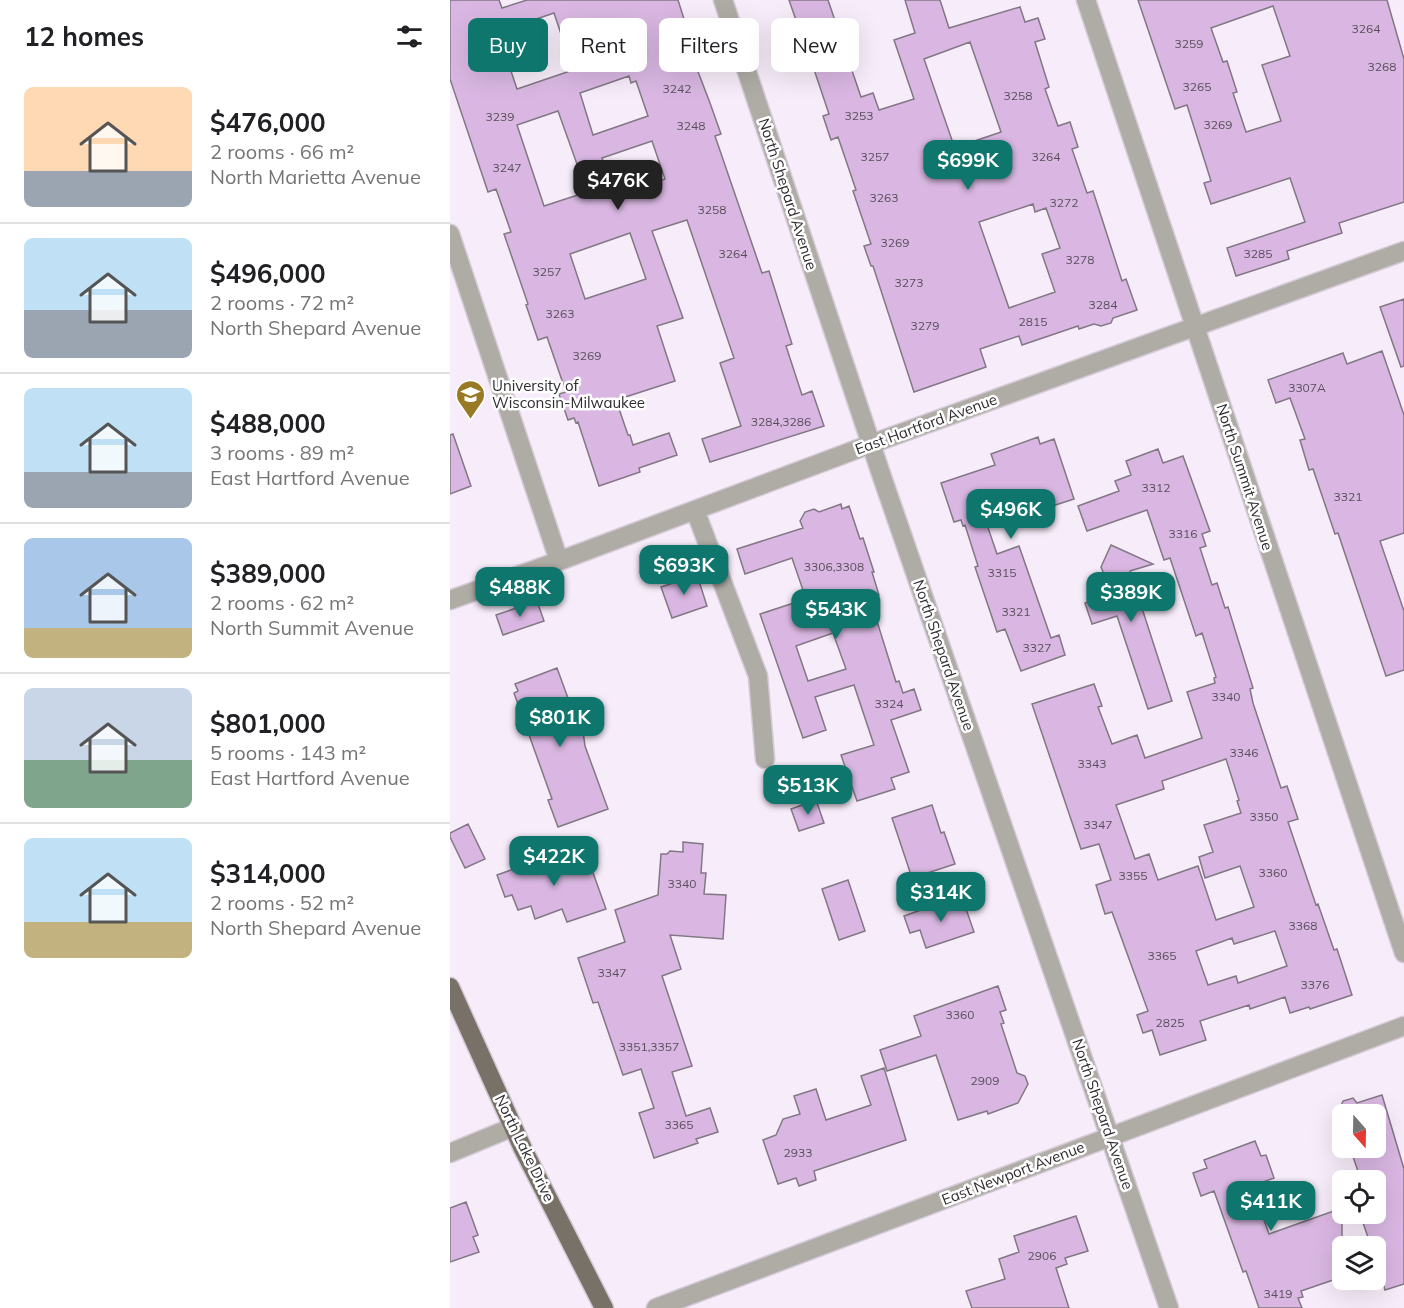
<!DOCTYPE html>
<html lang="en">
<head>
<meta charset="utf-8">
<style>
  :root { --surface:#fff; --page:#f2f2f2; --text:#202124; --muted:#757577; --line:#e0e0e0; --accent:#0f766e }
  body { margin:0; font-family:Mulish,sans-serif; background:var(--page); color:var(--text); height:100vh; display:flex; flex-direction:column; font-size:22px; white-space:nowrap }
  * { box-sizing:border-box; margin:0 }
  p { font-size:20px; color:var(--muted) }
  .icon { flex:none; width:33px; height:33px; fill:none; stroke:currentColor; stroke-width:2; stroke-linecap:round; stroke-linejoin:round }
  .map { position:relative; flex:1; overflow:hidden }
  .details { display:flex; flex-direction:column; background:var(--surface); width:450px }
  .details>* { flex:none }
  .banner { position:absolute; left:18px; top:18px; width:570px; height:54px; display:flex; gap:12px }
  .needle { width:39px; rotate:160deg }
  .tools { position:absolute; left:882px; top:1104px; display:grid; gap:12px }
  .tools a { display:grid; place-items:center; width:54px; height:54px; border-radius:9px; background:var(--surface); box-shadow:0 6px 24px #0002; font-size:30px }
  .price { position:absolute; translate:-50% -51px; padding:0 14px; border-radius:12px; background:var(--accent); color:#fff; font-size:20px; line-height:39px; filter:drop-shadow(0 2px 3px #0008) }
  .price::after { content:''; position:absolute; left:50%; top:36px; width:18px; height:14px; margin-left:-9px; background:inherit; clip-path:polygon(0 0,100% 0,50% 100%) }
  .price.active { background:#222; color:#fff }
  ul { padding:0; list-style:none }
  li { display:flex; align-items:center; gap:18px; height:150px; padding:0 24px }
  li+li { border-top:2px solid var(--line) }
  li span { display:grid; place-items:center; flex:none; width:168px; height:120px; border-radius:9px; color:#555 }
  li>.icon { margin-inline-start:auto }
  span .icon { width:72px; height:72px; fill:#fffc; stroke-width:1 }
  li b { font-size:26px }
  h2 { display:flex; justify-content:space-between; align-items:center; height:72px; padding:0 24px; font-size:26px }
  .pill { padding:0 21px; border-radius:9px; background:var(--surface); box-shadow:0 6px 24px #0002; font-size:21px; line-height:54px }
  .pill.active { background:var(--accent); color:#fff }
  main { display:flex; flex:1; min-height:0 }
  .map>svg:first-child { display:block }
  .building { fill:#d9b7e2; stroke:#817884; stroke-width:1.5; fill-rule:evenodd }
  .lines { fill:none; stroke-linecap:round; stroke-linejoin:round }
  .minor-casing { stroke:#d3cad6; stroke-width:21 }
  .major-casing { stroke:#d3cad6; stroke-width:21 }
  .minor { stroke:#afaba5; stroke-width:18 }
  .major { stroke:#787167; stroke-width:18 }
  .labels { text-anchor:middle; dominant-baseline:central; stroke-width:5; stroke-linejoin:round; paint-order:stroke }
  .number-label { font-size:12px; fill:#5a4e5c }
  .street-label { font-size:15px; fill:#2f2b30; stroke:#fefefe }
  .poi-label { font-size:15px; fill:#2f2b30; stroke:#fefefe; text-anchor:start }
</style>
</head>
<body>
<main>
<section class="details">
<h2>12 homes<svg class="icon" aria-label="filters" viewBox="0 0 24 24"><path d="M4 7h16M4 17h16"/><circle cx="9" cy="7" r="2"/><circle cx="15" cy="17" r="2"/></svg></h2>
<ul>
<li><span style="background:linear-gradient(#ffd9b3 70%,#9aa5b1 0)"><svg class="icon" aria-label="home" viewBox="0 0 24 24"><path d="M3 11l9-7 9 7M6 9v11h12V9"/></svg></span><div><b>$476,000</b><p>2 rooms · 66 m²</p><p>North Marietta Avenue</p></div></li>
<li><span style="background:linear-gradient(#bfe0f5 60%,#9aa5b1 0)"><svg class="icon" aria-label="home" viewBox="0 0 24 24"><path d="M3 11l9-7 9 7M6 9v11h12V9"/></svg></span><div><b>$496,000</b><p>2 rooms · 72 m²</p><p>North Shepard Avenue</p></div></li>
<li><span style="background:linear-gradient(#bfe0f5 70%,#9aa5b1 0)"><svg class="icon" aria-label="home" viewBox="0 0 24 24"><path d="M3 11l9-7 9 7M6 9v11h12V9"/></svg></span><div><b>$488,000</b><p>3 rooms · 89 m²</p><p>East Hartford Avenue</p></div></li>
<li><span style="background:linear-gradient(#a9c7e8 75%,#c2b280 0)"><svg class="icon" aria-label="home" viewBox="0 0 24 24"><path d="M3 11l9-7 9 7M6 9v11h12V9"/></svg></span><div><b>$389,000</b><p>2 rooms · 62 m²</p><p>North Summit Avenue</p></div></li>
<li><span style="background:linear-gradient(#c9d6e8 60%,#7fa58c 0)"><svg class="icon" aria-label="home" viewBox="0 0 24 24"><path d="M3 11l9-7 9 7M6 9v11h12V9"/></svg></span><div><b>$801,000</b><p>5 rooms · 143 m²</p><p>East Hartford Avenue</p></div></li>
<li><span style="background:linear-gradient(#bfe0f5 70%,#c2b280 0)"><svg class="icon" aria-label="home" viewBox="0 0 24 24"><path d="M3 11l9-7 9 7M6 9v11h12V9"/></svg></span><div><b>$314,000</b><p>2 rooms · 52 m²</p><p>North Shepard Avenue</p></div></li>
</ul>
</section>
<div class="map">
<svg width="954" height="1308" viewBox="0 0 954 1308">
  <rect width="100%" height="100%" fill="#f7edfa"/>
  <path class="building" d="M0,0H49L52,8L77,0H228L235,22L229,25L244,70L247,69L260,103L271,134L265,136L312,273L319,271L342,344L336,346L352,395L362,391L374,426L260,462L252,439L291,426L270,363L284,358L237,220L202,231L233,318L207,326L225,381L166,400L178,435H180L183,445L219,433L227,455L189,468L190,472L149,486L128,422L126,423L124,418L118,420L109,394L116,392L97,337L88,340L76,305L78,304L54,234L61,232L46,189L38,192L0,79ZM104,13L123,70L67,89L48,32ZM179,76L181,83L186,81L198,116L143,135L130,93ZM108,111L137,192L94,206L67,125ZM202,141L215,179L165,196L152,158ZM180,233L196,279L135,299L120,254Z
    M339,0H378L411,97L423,93L429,110L464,99L444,40L465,33L455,0H490L499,28L570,7L575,22L588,18L595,39L585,42L599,87L595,89L608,126L620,122L628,147L622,149L637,193L643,191L672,281L676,279L687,310L663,318L661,323L651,326L644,324L629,329L628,326L572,345L569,336L530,349L536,367L464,392L423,266H421L414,246L421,244L403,191L406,190L388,137L381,140L373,116L379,114L348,22L347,23ZM520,42L551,132L507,147L506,145L504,146L474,59ZM583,204L585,212L596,208L610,248L592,254L605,292L559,308L529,222Z
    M688,0H937L954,59V202L889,223L892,233L837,251L839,259L786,276L777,248L855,222L840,178L761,204L754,183L761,181L737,105L725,109ZM823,6L840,56L812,65L831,121L796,132L783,93L787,92L777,61L773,62L761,28Z
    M954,299V366L951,367L930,307Z
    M932,351L954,415V533L930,541L954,611V670L936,676L888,533L885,534L863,469L859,470L850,440L855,439L840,398L826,403L818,380L893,353L897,364Z
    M3,434L21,486L0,494V435Z
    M588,437L590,444L604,439L624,499L593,509L589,498L536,515L537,518L535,519L547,554L569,546L601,638L609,635L615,655L571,671L555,629L547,632L525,567L528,566L515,525L513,526L511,520L504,522L491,483L545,465L541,454Z
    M708,449L713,463L733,456L760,531L752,534L756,546L750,548L762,585L767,583L775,608L778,607L803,688L800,689L803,703L831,788L837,786L848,819L838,822L866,905L868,904L884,950L887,949L902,995L860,1009L859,1007L840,1013L835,997L800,1009L799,1005L750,1021L756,1040L710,1055L702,1030L693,1033L687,1015L698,1011L662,912L655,914L646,885L661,880L649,844L631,849L582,704L644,684L652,706L648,707L662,744L687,735L695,758L752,738L737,692L765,683L764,678L766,677L752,633L746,636L720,558L714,560L697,510L637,531L628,506L669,491L665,481L681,475L676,461ZM776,759L789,800L787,801L791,813L754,825L763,852L749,857L755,878L790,866L804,907L766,920L748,866L708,880L699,854L685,859L666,805L714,789L712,781ZM825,931L837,966L788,983L786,976L758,985L746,951L782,938L784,944Z
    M391,504L392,509L399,506L410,539L413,538L424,572H422L429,595L420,599L446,682L449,681L453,693L464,689L471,710L441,720L459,772L441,778L445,789L407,801L391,755L424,745L404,685L365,697L376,730L353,738L310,614L356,599L342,558L295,574L287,549L353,528L350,521L355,512L364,509L369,512ZM383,633L396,669L358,681L346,646Z
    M661,545L703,564L680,571L722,701L698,709L667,616L642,624L635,603L662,594L651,567Z
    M247,575L257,606L222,618L211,587Z
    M87,601L94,621L53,635L46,615Z
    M107,668L122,709L129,713L121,725L133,731L135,746L158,809L108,827L98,800L102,799L64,693L68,691L65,684Z
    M366,800L374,823L349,831L341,809Z
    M482,805L491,833L494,832L505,864L462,878L442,818Z
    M18,824L35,859L15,868L0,837V833Z
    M233,842L253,844L251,873H256L254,894L276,895L273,939L220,935L231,969L212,976L242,1066L222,1072L236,1116L260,1108L268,1132L246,1139L248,1143L204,1158L189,1113L204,1108L191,1069L173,1075L148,1002L143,1003L128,958L175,942L165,910L208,895L211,854H217L220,851L233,852Z
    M114,851L119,863L137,856L156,909L117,922L112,909L85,919L81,906L68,910L62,895L55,897L47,875Z
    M398,880L415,931L389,940L372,889Z
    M513,900L524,932L476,948L470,930L460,933L454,916L482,906L483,910Z
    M548,986L556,1010L550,1012L554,1023L551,1024L567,1073L575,1076L578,1084L568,1103L538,1114L537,1111L508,1120L486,1055L437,1071L430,1050L471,1036L464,1016Z
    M434,1068L456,1140L364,1171L366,1180L349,1186L346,1178L328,1184L313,1140L326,1135L333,1119L350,1114L344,1096L366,1089L376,1120L421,1105L411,1076Z
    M932,1095L954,1169V1284L935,1290L926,1260V1246H921L910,1214H926V1180H911L900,1148H926V1114H892V1117L890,1108L893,1101L903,1098L907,1103Z
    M805,1141L811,1156L816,1155L824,1178L802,1186L819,1234L892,1208V1267L886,1269L889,1278L851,1291L853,1297L848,1298L852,1308H809L796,1271L793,1272L764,1191L751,1196L743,1173L757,1168L754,1160Z
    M16,1202L28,1235L23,1237L29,1252L0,1262V1208Z
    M626,1216L638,1251L615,1258L617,1264L606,1268L619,1308H522L516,1291L555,1279L549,1259L569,1252L564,1236Z"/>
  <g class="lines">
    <defs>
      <path id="minor" d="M273,0L430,471L719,1308
        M636,0L954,953
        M0,234L109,561
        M245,510L308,676L315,759
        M0,600L109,561L421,444L954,251
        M0,1153L63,1127
        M206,1308L954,1026"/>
      <path id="major" d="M0,987L73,1149L154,1308"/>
    </defs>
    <use href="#minor" class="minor-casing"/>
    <use href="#major" class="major-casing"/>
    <use href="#minor" class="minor"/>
    <use href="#major" class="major"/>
  </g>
  <defs>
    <symbol id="university-pin" viewBox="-11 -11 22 30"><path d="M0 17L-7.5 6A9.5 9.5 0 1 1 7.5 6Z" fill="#997a24" stroke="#fefefe"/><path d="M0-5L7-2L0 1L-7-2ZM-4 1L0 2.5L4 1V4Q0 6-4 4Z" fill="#fff"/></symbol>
  </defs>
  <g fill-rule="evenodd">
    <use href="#university-pin" x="4" y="378" width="33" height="45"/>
  </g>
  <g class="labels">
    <g class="number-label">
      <text x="916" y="28">3264</text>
      <text x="739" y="43">3259</text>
      <text x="932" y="66">3268</text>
      <text x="747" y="86">3265</text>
      <text x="227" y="88">3242</text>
      <text x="568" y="95">3258</text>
      <text x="409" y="115">3253</text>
      <text x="50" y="116">3239</text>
      <text x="768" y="124">3269</text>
      <text x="241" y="125">3248</text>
      <text x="425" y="156">3257</text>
      <text x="596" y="156">3264</text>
      <text x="57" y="167">3247</text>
      <text x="434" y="197">3263</text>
      <text x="614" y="202">3272</text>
      <text x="262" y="209">3258</text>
      <text x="445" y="242">3269</text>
      <text x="283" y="253">3264</text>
      <text x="808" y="253">3285</text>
      <text x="630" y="259">3278</text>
      <text x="97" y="271">3257</text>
      <text x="459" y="282">3273</text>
      <text x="653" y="304">3284</text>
      <text x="110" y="313">3263</text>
      <text x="583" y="321">2815</text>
      <text x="475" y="325">3279</text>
      <text x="137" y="355">3269</text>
      <text x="857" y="387">3307A</text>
      <text x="331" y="421">3284,3286</text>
      <text x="706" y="487">3312</text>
      <text x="898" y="496">3321</text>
      <text x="733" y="533">3316</text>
      <text x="384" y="566">3306,3308</text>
      <text x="552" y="572">3315</text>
      <text x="566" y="611">3321</text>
      <text x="587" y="647">3327</text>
      <text x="776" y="696">3340</text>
      <text x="439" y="703">3324</text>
      <text x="794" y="752">3346</text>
      <text x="642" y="763">3343</text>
      <text x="814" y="816">3350</text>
      <text x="648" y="824">3347</text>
      <text x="823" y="872">3360</text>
      <text x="683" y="875">3355</text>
      <text x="232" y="883">3340</text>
      <text x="853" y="925">3368</text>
      <text x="712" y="955">3365</text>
      <text x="162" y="972">3347</text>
      <text x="865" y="984">3376</text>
      <text x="510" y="1014">3360</text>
      <text x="720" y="1022">2825</text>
      <text x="199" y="1046">3351,3357</text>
      <text x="535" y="1080">2909</text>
      <text x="229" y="1124">3365</text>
      <text x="348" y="1152">2933</text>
      <text x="592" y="1255">2906</text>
      <text x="828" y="1293">3419</text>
    </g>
    <g class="street-label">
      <text transform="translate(338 194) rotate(72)">North Shepard Avenue</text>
      <text transform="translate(476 424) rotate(-20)">East Hartford Avenue</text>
      <text transform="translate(795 477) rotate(72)">North Summit Avenue</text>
      <text transform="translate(494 655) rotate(71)">North Shepard Avenue</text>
      <text transform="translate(653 1114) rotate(71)">North Shepard Avenue</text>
      <text transform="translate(75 1148) rotate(64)">North Lake Drive</text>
      <text transform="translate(563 1173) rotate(-21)">East Newport Avenue</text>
    </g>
    <g class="poi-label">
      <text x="42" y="385">University of<tspan x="42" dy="17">Wisconsin-Milwaukee</tspan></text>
    </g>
  </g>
</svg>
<div class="tools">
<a><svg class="needle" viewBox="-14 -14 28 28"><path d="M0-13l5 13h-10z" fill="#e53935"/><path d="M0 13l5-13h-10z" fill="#757577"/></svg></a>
<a><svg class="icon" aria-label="locate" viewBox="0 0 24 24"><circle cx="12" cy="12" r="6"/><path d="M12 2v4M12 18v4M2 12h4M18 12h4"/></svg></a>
<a><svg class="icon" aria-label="layers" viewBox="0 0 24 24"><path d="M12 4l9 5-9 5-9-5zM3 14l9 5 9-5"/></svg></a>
</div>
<b class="price" style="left:518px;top:191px">$699K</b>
<b class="price active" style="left:168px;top:211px">$476K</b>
<b class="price" style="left:561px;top:540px">$496K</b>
<b class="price" style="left:234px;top:596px">$693K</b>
<b class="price" style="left:70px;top:618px">$488K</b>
<b class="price" style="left:681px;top:623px">$389K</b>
<b class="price" style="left:386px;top:640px">$543K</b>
<b class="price" style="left:110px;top:748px">$801K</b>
<b class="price" style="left:358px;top:816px">$513K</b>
<b class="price" style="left:104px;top:887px">$422K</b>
<b class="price" style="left:491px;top:923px">$314K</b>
<b class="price" style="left:821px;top:1232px">$411K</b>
<div class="banner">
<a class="pill active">Buy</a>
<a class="pill">Rent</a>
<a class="pill">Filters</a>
<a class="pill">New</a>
</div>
</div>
</main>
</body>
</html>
